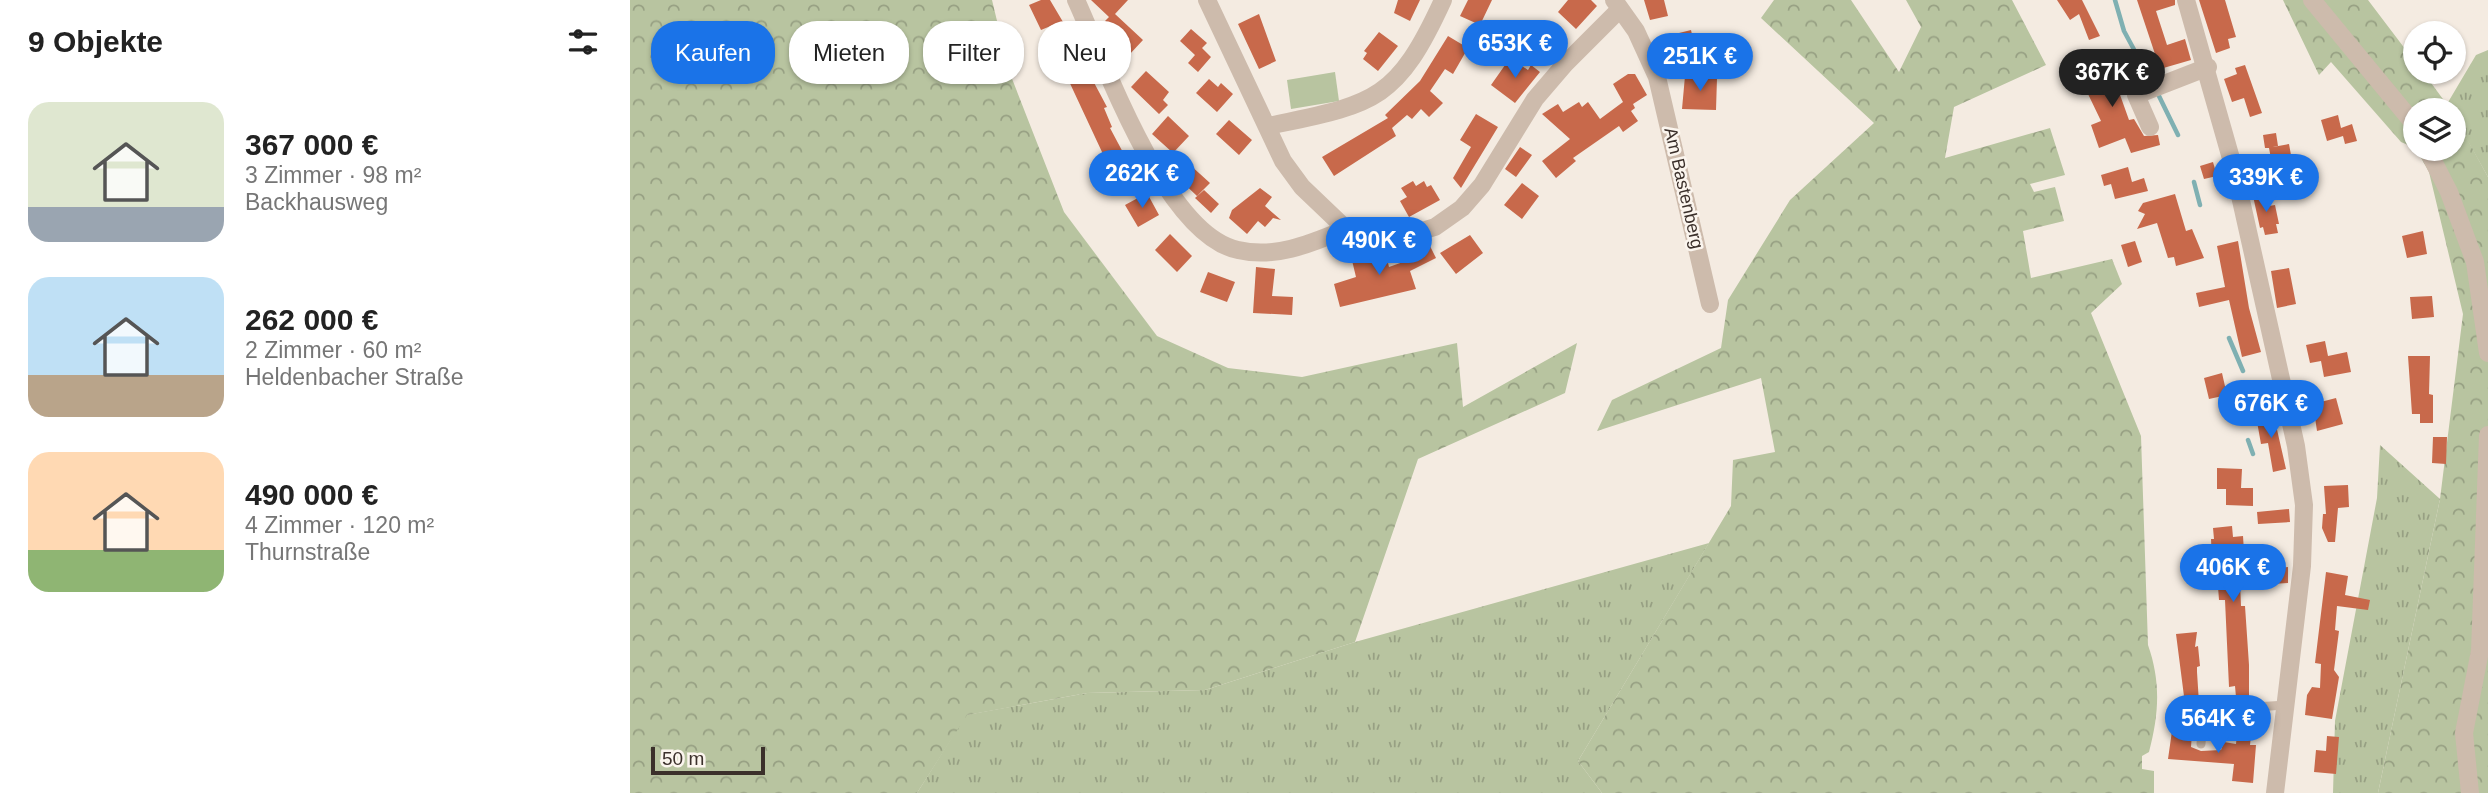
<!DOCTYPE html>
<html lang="de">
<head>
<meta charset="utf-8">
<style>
  :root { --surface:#fff; --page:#f2f2f2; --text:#222; --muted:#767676; --accent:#1a73e8 }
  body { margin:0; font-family:Arial,sans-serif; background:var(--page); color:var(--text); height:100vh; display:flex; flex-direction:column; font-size:26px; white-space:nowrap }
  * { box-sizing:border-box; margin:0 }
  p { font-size:23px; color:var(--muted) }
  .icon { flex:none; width:38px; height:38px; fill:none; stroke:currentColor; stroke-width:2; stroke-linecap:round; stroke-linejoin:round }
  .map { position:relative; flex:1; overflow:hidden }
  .drawer { display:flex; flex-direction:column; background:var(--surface); width:630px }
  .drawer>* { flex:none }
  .banner { position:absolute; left:21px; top:21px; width:665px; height:63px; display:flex; gap:14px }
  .tools { position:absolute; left:1773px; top:21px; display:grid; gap:14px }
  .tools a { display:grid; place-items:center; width:63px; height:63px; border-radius:50%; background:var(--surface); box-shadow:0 2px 5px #0004; font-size:35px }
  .scale { position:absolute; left:21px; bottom:18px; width:114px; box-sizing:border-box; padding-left:7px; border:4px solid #3b302b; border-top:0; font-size:19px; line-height:24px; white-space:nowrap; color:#3b302b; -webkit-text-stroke:5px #fbf5ee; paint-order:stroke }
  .price { position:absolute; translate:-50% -60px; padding:0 16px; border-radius:24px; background:var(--accent); color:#fff; font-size:23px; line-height:46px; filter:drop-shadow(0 2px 4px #0008) }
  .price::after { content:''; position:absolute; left:50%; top:42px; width:21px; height:16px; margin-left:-10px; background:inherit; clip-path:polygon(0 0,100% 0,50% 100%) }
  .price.current { background:#222; color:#fff }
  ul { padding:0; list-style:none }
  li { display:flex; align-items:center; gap:21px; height:175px; padding:0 28px }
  li span { display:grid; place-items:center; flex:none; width:196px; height:140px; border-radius:21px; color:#555 }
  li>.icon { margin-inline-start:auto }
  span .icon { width:84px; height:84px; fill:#fffc; stroke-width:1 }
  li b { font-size:30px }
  h2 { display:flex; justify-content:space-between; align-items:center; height:84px; padding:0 28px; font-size:30px }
  .pill { padding:0 24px; border-radius:28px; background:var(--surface); box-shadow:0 2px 5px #0004; font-size:24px; line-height:63px }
  .pill.current { background:var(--accent); color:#fff }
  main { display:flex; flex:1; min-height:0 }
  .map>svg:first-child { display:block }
  .grass { fill:url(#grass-tufts) }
  .forest { fill:url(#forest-crowns) }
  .park { fill:#b8c4a0 }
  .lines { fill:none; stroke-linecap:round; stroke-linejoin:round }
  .stream { stroke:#7fb0b2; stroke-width:4.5 }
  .building { fill:#c8694b }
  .service { stroke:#cdbbac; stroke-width:9 }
  .minor { stroke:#cdbbac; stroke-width:18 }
  .tertiary { stroke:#cdbbac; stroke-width:18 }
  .labels { text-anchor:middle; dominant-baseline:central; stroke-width:5; stroke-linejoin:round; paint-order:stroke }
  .street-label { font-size:18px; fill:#3b302b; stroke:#fbf5ee }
</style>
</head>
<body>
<main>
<section class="drawer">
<h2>9 Objekte<svg class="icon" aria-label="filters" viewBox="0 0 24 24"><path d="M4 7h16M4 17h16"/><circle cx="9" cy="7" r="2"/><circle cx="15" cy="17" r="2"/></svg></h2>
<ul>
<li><span style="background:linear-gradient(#dfe7d0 75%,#9aa5b1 0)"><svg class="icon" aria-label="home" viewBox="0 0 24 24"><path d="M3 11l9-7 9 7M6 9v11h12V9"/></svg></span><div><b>367 000 €</b><p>3 Zimmer · 98 m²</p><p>Backhausweg</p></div></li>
<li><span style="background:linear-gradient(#bfe0f5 70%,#b9a48a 0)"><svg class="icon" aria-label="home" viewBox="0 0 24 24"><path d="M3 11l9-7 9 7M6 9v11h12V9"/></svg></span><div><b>262 000 €</b><p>2 Zimmer · 60 m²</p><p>Heldenbacher Straße</p></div></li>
<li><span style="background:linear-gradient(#ffd9b3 70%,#8fb573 0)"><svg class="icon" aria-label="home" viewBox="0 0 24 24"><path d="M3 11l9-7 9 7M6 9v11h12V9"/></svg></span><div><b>490 000 €</b><p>4 Zimmer · 120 m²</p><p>Thurnstraße</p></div></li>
</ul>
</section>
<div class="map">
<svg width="1858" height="793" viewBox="0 0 1858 793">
  <defs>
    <pattern id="grass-tufts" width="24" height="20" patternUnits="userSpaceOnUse" patternTransform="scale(1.75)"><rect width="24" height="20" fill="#b8c4a0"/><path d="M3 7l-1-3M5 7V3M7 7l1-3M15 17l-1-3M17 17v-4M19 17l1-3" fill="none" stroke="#97a083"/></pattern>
    <pattern id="forest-crowns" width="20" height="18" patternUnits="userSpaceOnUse" patternTransform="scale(1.75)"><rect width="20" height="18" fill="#b8c4a0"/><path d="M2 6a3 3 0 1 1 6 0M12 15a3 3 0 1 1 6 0" fill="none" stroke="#97a083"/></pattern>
  </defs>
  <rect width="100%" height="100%" fill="#f4ebe1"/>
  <path class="grass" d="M1858,50V177L1817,104L1846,55Z
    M1750,445L1810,499L1748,793H1703L1705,721L1747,498Z
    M1079,543L948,761L972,793H287L336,715L457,693L575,690L725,642Z"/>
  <path class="forest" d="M0,0H362L379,71L434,212L527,336L598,368L672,377L827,343L833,407L947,343L935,393L788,459L725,642L575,690L457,693L337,715L287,793H0Z
    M1144,0H1221L1269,72L1291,27L1276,0H1382L1416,65L1324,107L1315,158L1420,128L1435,175L1400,184L1404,192L1425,187L1434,221L1393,231L1401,278L1482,259L1492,284L1461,313L1511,436L1518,645C1531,682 1529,714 1519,752L1512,756V769L1524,771V793H972L948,761L1101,506L1103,460L1145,452L1131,378L967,431L982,400L1091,348L1098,300L1160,200L1244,123L1131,18Z
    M1653,0H1738L1785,62V72H1793L1821,110H1785V148L1771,142L1701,62L1689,75Z
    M1824,115L1858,177V793H1748L1810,499L1833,314L1799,172L1786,149H1824Z"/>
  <path class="park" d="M705,72L709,101L661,109L657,80Z"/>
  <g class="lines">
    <path class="stream" d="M1485,0L1494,31L1522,83
      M1528,94L1548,135
      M1564,182L1570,205
      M1599,338L1613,371
      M1618,440L1623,454"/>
  </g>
  <path class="building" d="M411,0H420L436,27L439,25L443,33L447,40L444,43L435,48L423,25L411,30L399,5Z
    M461,0H498L485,14L513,40L499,55L481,38L486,32L475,21L479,17Z
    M768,0H790L780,21L764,13Z
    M838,0H862L850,25L830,16Z
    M938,0H961L967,6L946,29L928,12Z
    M1014,0H1034L1038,16L1020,20Z
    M1427,0H1452L1470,36L1459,40L1449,14L1440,20Z
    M1507,0H1545V5L1526,11L1537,45L1555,39L1561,60L1530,69Z
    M1569,0H1595L1606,37L1598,39L1600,48L1586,53Z
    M629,14L646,61L629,69L608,24Z
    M561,29L577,43L572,48L581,57L568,72L558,63L565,55L550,41Z
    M1061,30L1066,52L1047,57L1041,35Z
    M749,32L768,46L748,71L733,59L737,53L734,51Z
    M818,36L838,48L823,74L815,69L800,91L813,103L799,117L791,109L782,119L777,115L762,128L766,136L704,176L692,157L758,118L755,115L790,81Z
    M444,45L477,107L474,108L482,127L480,128L504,173L486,182L430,62L428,53Z
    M880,58L898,70L901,65L910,72L885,103L861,85Z
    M1481,59L1494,90L1489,92L1499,120L1504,119L1514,136L1528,135L1530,145L1501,153L1495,138L1469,148L1461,125L1471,121L1446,69L1461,62L1463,67Z
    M1615,65L1632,113L1620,117L1614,98L1602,102L1594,79L1607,74L1605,68Z
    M516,71L539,92L533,100L538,105L529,114L501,87Z
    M998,74H1005L1017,95L1003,104L1005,108L1001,111L1008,121L993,132L989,126L943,158L946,161L926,178L912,161L940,139L912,114L928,104L933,112L949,102L952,107L958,102L970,119L993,102L983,84Z
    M1055,76L1087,78L1086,110L1052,109Z
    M579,79L588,87L591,83L603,94L587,112L566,93Z
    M846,114L868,127L831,188L823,178L841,147L830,140Z
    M1708,115L1711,128L1722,124L1727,141L1715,144L1713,136L1697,141L1691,120Z
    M538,116L559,136L543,153L522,134Z
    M599,120L622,140L609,155L586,134Z
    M1646,133L1648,146L1643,147L1659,144L1663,166L1643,169L1639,148H1635L1633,135Z
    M890,147L902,155L886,177L875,169Z
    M1583,162L1587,176L1574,179L1570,166Z
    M559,164L580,183L567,196L547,177Z
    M1498,167L1502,182L1514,178L1518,191L1485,199L1481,184L1474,186L1471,175Z
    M515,174L522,187L510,193L503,181Z
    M783,181L786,186L794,181L797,187L801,185L810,200L779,217L770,201L777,197L771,188Z
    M892,183L909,196L892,219L874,205Z
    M630,188L642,197L635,206L651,220L643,218L635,227L628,221L617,234L599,218L602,210Z
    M574,190L589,204L581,213L565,198Z
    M517,193L529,215L508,227L495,205Z
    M1636,193L1639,206L1645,205L1649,224H1646L1648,233L1635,235L1633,227L1630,228L1623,196Z
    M1545,194L1556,231L1562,229L1574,258L1546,266L1544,257L1538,258L1527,223L1507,229L1515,214L1508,211L1513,203Z
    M1793,231L1797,254L1777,258L1772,236Z
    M540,234L562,256L547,272L525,250Z
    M840,235L853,253L826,274L810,253Z
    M1505,241L1512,262L1498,267L1491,245Z
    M1608,241L1619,308L1631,352L1612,357L1599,300L1569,307L1566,293L1595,287L1587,246Z
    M800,246L806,258L780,271L786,289L710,307L704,284L726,277L720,252L743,247L748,266L758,263L759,267L787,257L785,254Z
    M626,267L645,269L642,296L663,297L662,315L623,313Z
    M1659,268L1666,304L1647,308L1641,271Z
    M578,272L605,282L597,302L570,292Z
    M1802,296L1804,317L1782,319L1780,297Z
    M1695,341L1698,356L1717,352L1721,372L1694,377L1691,361L1680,363L1676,345Z
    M1778,356H1800L1799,394L1803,395V423H1790V414H1782Z
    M1592,373L1597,395L1579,399L1574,378Z
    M1629,393L1631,407L1618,409L1615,396Z
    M1706,398L1713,424L1687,431L1683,404Z
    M1643,412L1656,469L1643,472L1638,443L1631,444L1626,416Z
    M1803,437H1817L1816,464L1802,463Z
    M1587,468L1612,469L1611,488H1623V506L1596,505V489H1587Z
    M1718,485L1719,507L1708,508L1705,542H1698L1692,528L1693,514H1696L1694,486Z
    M1659,509L1660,522L1628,524L1627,512Z
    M1602,526L1603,537L1613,536L1616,582H1610L1611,606H1615L1619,665V696L1606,697L1605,686L1599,687L1595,600H1589L1586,560H1582L1581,539H1584L1583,528Z
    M1658,567V583L1641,584L1640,569Z
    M1696,572L1718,576L1715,595L1740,600L1738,610L1707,606L1705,630L1709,631L1704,670L1709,677L1702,719L1675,715L1677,695L1682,687L1690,688L1691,664L1685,663Z
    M1567,632L1565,647L1568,646L1570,666L1567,667V672L1569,703L1555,704L1546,634Z
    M1542,731L1562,733L1561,747L1571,751L1591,750L1594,742L1606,744L1607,734L1621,736L1620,745H1626L1623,783L1602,781L1604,764L1538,759Z
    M1697,736L1709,737L1706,774L1684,772L1686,750L1696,751Z"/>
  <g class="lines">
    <path class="service" d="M1571,744L1573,717L1578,710L1656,705"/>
    <path class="minor" d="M446,0C475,63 535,235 608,250C646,259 682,243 716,229
      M577,0L653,161L672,187L716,229L775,236L805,227L832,208L852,185L905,99L935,64L989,10
      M984,0L1006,31L1027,77L1080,304
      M1682,0L1785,125
      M638,126C743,104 766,103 813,0
      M1520,127L1506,95L1578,67
      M1797,149L1819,192L1845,262L1858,353
      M1840,793L1834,733L1850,651L1858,435"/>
    <path class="tertiary" d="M1556,0L1604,169L1666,446L1674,505L1672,566L1645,793"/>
  </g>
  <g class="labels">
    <g class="street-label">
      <text transform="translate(1054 188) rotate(77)">Am Bastenberg</text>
    </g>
  </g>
</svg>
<div class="tools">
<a><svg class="icon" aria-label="locate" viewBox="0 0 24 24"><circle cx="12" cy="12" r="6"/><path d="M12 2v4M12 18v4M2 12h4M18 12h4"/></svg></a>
<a><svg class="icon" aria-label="layers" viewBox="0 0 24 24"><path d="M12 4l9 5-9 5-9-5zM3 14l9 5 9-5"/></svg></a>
</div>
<div class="scale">50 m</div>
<b class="price" style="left:885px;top:80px">653K €</b>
<b class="price" style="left:1070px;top:93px">251K €</b>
<b class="price current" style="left:1482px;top:109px">367K €</b>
<b class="price" style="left:512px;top:210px">262K €</b>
<b class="price" style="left:1636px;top:214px">339K €</b>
<b class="price" style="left:749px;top:277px">490K €</b>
<b class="price" style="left:1641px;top:440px">676K €</b>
<b class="price" style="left:1603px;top:604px">406K €</b>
<b class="price" style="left:1588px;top:755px">564K €</b>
<div class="banner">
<a class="pill current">Kaufen</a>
<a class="pill">Mieten</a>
<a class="pill">Filter</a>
<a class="pill">Neu</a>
</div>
</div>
</main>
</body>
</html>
